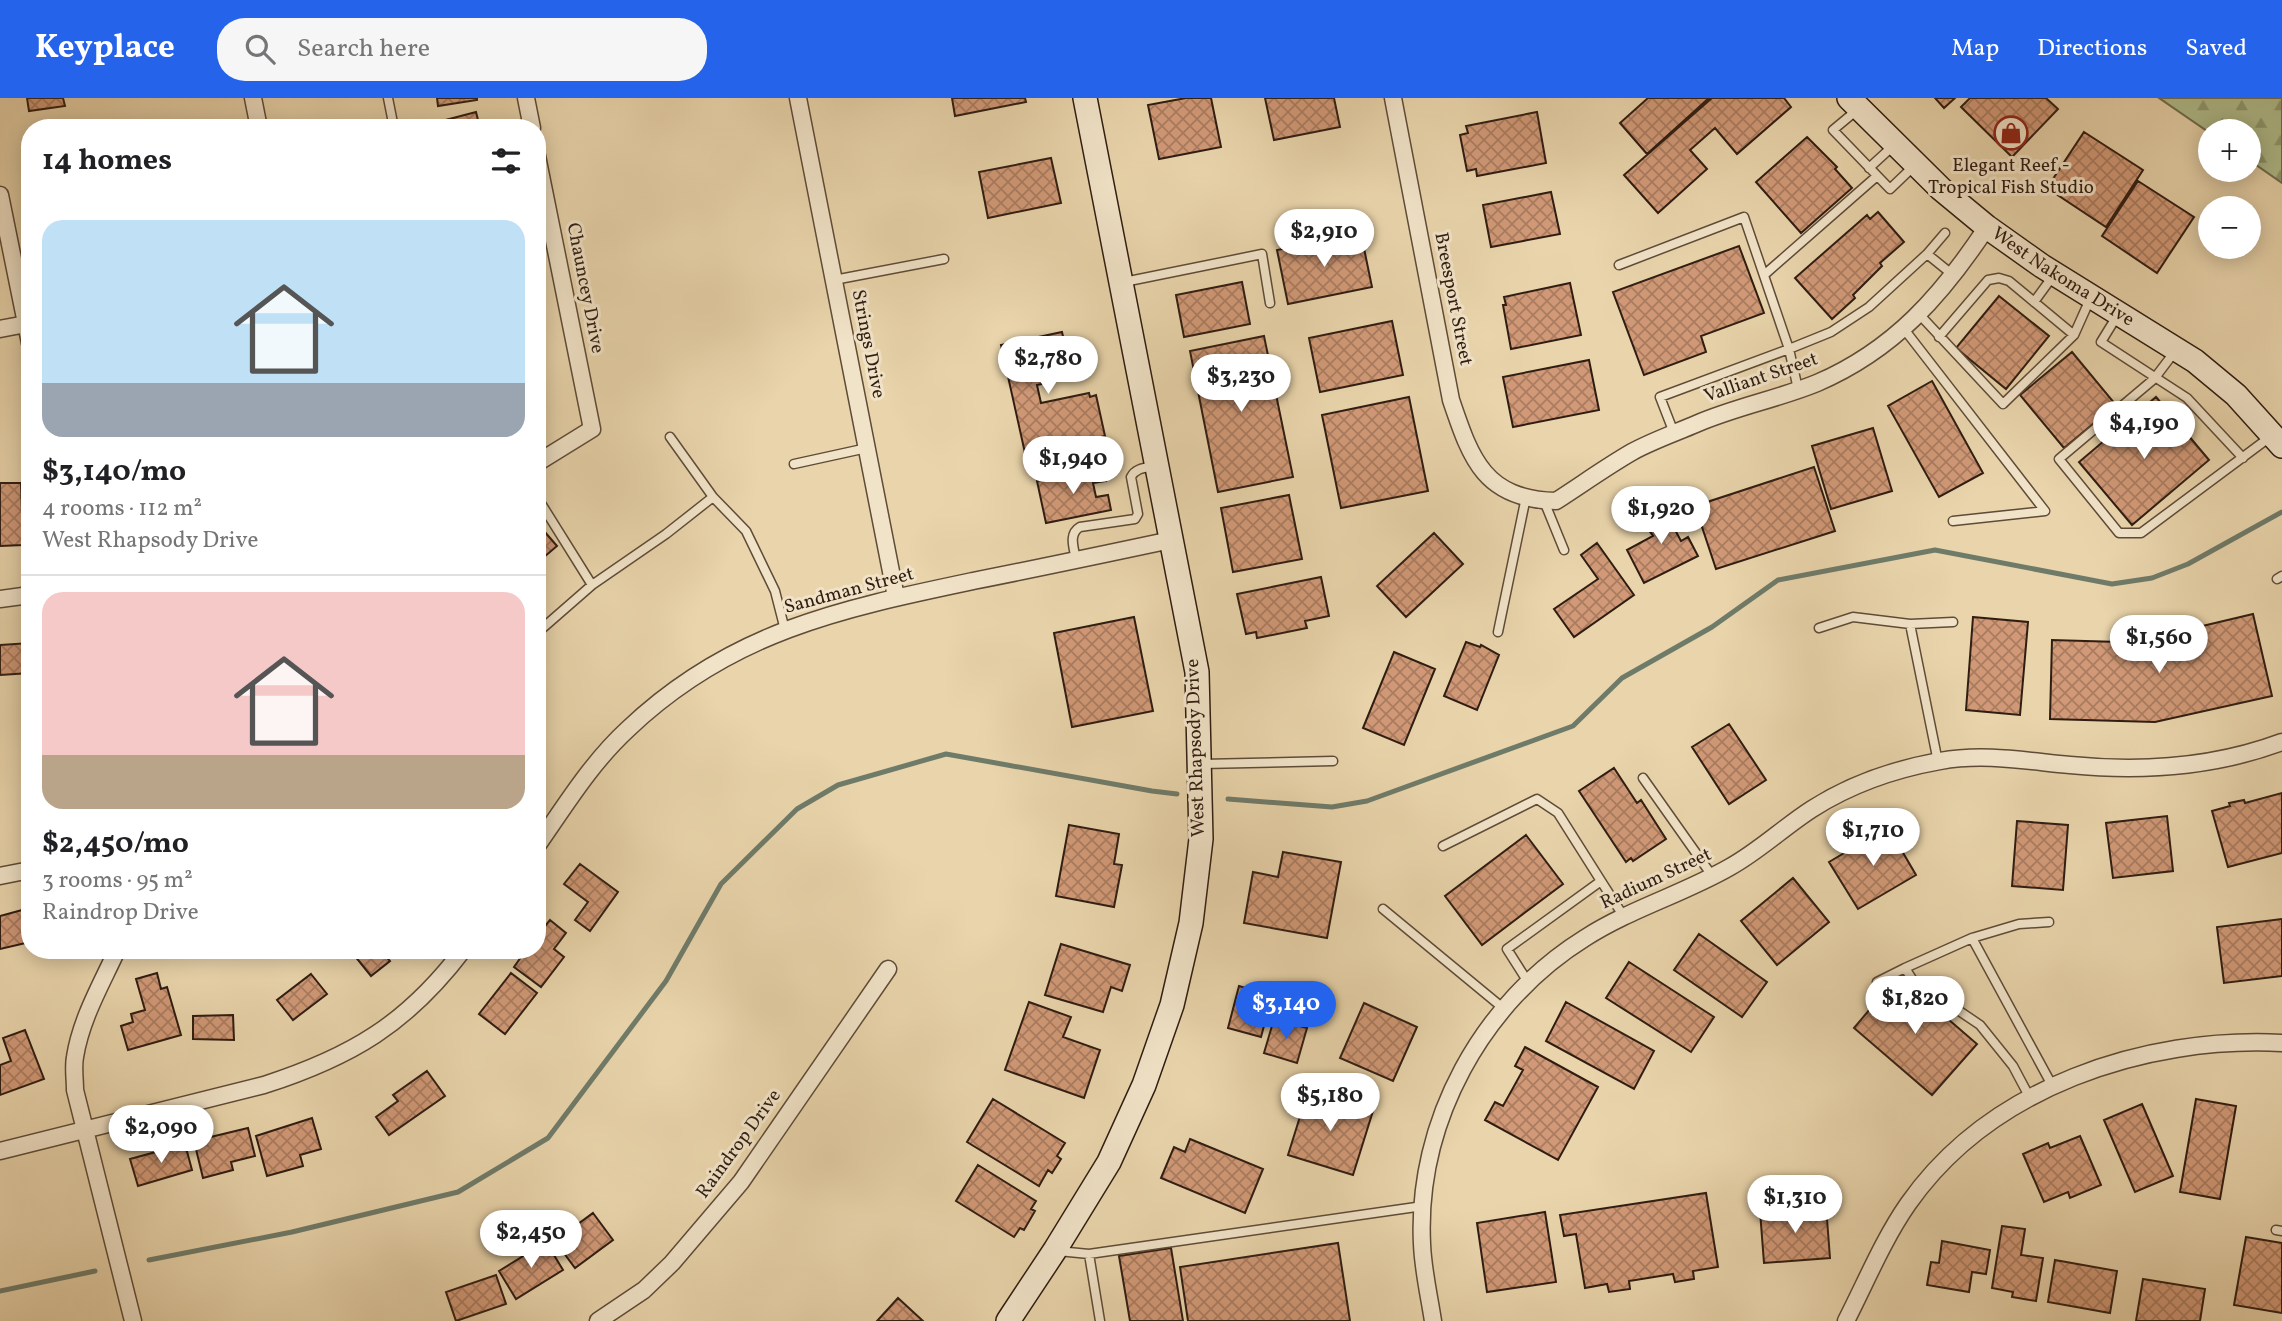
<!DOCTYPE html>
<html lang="en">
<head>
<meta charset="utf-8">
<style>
  :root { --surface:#fff; --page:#f6f6f6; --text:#202124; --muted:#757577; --line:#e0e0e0; --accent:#2563eb }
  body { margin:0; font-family:Vollkorn,serif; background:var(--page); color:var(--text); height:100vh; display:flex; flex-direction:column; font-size:26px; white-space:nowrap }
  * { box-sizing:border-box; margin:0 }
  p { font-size:23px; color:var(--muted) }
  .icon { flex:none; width:38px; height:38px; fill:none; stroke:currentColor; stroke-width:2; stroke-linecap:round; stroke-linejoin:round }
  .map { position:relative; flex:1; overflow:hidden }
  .side { position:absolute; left:21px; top:21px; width:525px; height:840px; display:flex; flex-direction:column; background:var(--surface); border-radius:28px; box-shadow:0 4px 18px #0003 }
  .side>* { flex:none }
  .controls { position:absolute; left:2198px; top:21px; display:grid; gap:14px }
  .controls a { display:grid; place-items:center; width:63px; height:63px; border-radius:50%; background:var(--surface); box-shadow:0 4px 18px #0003; font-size:35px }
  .price { position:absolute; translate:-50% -60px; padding:0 16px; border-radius:24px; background:#fff; color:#222; font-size:23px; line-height:46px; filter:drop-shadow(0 2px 4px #0008) }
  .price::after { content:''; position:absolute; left:50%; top:42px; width:21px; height:16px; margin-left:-10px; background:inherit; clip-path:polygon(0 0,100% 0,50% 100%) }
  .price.current { background:var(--accent); color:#fff }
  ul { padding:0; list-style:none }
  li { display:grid; align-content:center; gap:14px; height:371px; padding:0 21px }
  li+li { border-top:2px solid var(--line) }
  li span { display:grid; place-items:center; height:217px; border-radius:21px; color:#555 }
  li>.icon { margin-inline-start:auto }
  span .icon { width:126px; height:126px; fill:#fffc; stroke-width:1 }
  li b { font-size:30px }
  h2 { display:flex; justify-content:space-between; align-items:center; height:84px; padding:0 21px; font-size:30px }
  header { display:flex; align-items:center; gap:42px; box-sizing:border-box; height:98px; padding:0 35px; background:var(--accent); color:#fff }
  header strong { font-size:33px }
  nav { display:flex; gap:38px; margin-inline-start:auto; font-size:24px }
  .search { width:490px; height:63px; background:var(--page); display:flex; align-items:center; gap:18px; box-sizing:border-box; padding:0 24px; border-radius:28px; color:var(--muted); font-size:26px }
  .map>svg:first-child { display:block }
  .forest { fill:url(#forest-firs); stroke:#706e50; stroke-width:2 }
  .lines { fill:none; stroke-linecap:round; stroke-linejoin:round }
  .stream { stroke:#6f7b69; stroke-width:5 }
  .building { fill:url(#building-cross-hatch); stroke:#2f1d12; stroke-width:2 }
  .lane-casing { stroke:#5e4b38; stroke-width:11 }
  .street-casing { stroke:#5e4b38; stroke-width:19 }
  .secondary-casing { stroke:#2f1d12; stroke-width:26 }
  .lane { stroke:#f1e3c8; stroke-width:8 }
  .street { stroke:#f1e3c8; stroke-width:16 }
  .secondary { stroke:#f1e3c8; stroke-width:23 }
  .labels { text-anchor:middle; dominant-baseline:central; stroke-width:6; stroke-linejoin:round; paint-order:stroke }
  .poi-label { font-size:19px; fill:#2f1d12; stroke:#f1e3c8 }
  .street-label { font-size:19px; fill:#2f1d12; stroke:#f1e3c8 }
</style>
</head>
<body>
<header>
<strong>Keyplace</strong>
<div class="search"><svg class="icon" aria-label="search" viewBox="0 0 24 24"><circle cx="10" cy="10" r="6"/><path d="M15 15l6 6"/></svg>Search here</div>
<nav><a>Map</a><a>Directions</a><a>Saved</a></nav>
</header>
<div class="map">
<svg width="2282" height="1223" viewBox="0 0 2282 1223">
  <defs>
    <pattern id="forest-firs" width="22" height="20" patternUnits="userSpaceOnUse" patternTransform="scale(1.75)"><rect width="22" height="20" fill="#b1be8d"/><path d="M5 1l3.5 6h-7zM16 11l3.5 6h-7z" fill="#909a72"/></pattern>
    <pattern id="building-cross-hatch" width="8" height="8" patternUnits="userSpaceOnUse" patternTransform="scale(1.75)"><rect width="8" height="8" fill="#d19977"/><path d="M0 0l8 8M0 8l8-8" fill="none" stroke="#aa7c60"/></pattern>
  </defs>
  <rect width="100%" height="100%" fill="#e9d4ab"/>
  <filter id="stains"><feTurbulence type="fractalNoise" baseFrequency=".00286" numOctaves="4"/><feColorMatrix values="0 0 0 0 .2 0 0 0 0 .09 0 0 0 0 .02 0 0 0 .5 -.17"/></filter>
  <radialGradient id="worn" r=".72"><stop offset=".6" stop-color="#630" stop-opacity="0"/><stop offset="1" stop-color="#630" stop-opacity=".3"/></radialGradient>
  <path class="forest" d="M2159,0H2282V85L2249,62V33H2210V35Z"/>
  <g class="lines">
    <path class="stream" d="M1228,701L1332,709L1367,703L1573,628L1622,580L1712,529L1778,482L1935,452L2112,486L2152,480L2188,466L2282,414
      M149,1162L292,1134L458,1094L548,1040L666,883L721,786L797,711L838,687L946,656L1152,693L1177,696
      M0,1193L95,1173"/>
  </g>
  <path class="building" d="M27,0H63L65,8L29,13Z
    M437,0H477V2L438,8Z
    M952,0H1025L1026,4L955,18Z
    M1186,0H1211L1221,49L1159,61L1148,7Z
    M1265,0H1334L1340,29L1274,42Z
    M1648,0H1709L1647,56L1620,25Z
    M1712,0H1784L1791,9L1737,56L1715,30L1690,52L1707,71L1658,115L1624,77Z
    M1935,0H1955L1944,10Z
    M1970,0H2046L2058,11L2012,59L1961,9Z
    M476,14L480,30H435L434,25Z
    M1537,14L1546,65L1477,78L1476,71L1467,73L1460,37L1468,35L1466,28Z
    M2084,34L2143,72L2106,129L2047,90Z
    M1807,39L1837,69L1835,71L1852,90L1801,135L1756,84Z
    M1051,60L1061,105L988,120L979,74Z
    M2138,83L2194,119L2157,175L2102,138Z
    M1551,94L1560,136L1491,149L1483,107Z
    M1878,114L1904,144L1880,165L1882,168L1853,197L1855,200L1832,221L1795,180L1867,117L1870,121Z
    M1361,136L1372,189L1288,206L1277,152Z
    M1739,148L1764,215L1701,238L1706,254L1644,277L1613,194Z
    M1242,184L1250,226L1184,239L1176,197Z
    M1570,185L1581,237L1511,251L1503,207H1506L1504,199Z
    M1999,198L2049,238L2006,291L1956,250Z
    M1392,223L1403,277L1320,294L1309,240Z
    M1062,234L1071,273L1065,274L1066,281L1037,287L1041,305L1089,295L1090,299L1096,297L1105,338L1025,355L1001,247Z
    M1264,238L1293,379L1218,394L1190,253Z
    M2072,254L2116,307L2064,350L2020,297Z
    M1589,262L1599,312L1513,329L1503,279Z
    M1932,283L1983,375L1939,399L1888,308Z
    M1409,299L1428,393L1341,410L1322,317Z
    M2156,299L2209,362L2132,427L2079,364Z
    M1873,330L1892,393L1831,411L1812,348Z
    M1103,369L1106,383L1093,385L1096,399L1108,397L1111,412L1046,425L1037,383Z
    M1814,369L1835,433L1716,471L1695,408Z
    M0,385H21L23,447L0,448Z
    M1289,397L1302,461L1233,474L1221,410Z
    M1672,406L1681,424L1673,428L1681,443L1688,439L1698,458L1644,485L1627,452L1653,438L1642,422Z
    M537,425L557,448L537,465Z
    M1434,435L1463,466L1406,519L1377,488Z
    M1597,445L1634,497L1574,539L1554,511L1598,481L1581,457Z
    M1321,479L1329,518L1305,523L1307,530L1257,540L1256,534L1246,536L1237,496Z
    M2253,516L2272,598L2155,624L2050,621L2052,542L2119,544L2118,555L2138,556L2135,544Z
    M1134,519L1153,613L1072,629L1054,535Z
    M1973,519L2028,524L2020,617L1966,612Z
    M1466,544L1480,549L1481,547L1499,557L1477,612L1444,598Z
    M30,545V575L0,577V547Z
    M1394,554L1435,571L1404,647L1363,630Z
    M1729,626L1766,682L1729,706L1692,649Z
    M1614,670L1637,705L1641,702L1666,741L1633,763L1631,760L1626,764L1579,693Z
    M2282,695V755L2228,769L2212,713L2230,708L2229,705L2244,702L2245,705Z
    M2167,718L2173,773L2113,780L2106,725Z
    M2017,723L2068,727L2063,792L2012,788Z
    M1069,727L1119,736L1114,766L1122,767L1114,809L1056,798Z
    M1888,729L1916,777L1858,811L1829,764Z
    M1526,737L1563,786L1482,847L1445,798Z
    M1283,754L1341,764L1327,840L1244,825L1253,774L1278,779Z
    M580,766L618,794L590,833L575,822L588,804L564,786Z
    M1793,780L1829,824L1777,867L1741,823Z
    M22,812L30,844L0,851V818Z
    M2282,821V878L2224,885L2217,829Z
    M550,822L566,835L554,851L564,859L541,889L514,869L526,852H537V838Z
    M1699,836L1767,884L1742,919L1674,872Z
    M1061,846L1130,867L1122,893L1111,889L1103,914L1045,897Z
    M350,852H388L384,856L390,863L371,878Z
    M1629,864L1714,919L1691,954L1606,900Z
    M157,875L161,891L167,889L181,937L128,952L121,928L133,924L131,916L145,912L136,881Z
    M511,875L537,895L505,936L479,916Z
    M311,876L327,896L293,922L277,902Z
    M1898,878L1977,946L1932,997L1854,930Z
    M1239,888L1272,898L1261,939L1228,930Z
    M1029,904L1071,919L1063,939L1100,952L1084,1000L1005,972Z
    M1566,904L1654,953L1634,991L1546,943Z
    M1364,905L1417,929L1393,983L1340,960Z
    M233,917L234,942L193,941V918Z
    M1274,921L1307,930L1297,965L1264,955Z
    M25,932L44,981L0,997V967L11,963L3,940Z
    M1525,949L1598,989L1558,1062L1485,1022L1495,1004L1503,1008L1523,972L1515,968Z
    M427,973L445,998L389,1037L376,1019L398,1003L393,997Z
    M1308,993L1373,1013L1353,1077L1288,1057Z
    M993,1001L1065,1045L1057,1058L1061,1061L1052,1075L1048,1072L1039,1088L967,1044Z
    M2196,1001L2236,1008L2220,1101L2180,1094Z
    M2142,1006L2173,1078L2135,1094L2104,1022Z
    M312,1020L321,1051L300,1057L303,1068L267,1078L256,1038Z
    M248,1030L255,1058L231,1064L233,1072L203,1080L194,1043Z
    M2080,1038L2101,1087L2070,1100L2068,1094L2044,1104L2023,1056L2048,1045L2050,1050Z
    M1190,1041L1263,1071L1245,1115L1161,1080L1174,1049L1185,1054Z
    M185,1046L192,1072L138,1088L130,1061Z
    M978,1067L1036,1103L1031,1111L1035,1113L1024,1132L1020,1130L1014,1139L956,1103Z
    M1706,1095L1718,1169L1693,1173L1694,1181L1675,1184L1673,1176L1629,1183L1630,1191L1609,1194L1607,1186L1585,1190L1576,1136L1564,1138L1560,1117Z
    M1826,1108L1830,1160L1764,1165L1760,1113Z
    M1545,1114L1556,1184L1487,1194L1477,1125Z
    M593,1115L613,1142L575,1170L555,1143Z
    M2002,1128L2025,1131L2021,1157L2043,1160L2036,1203L2012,1199L2013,1194L1992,1190Z
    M2246,1139L2282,1145V1215L2234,1207Z
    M1942,1143L1990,1152L1986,1176L1972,1174L1969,1194L1927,1187L1931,1164L1939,1165Z
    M546,1144L563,1172L516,1201L499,1173Z
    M1338,1145L1350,1223H1188L1180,1169Z
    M1171,1150L1183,1223H1130L1119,1158Z
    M2055,1162L2117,1173L2110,1215L2048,1204Z
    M496,1177L506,1206L456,1223L446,1194Z
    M2143,1181L2205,1191L2200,1223H2136Z
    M898,1200L923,1223H877Z"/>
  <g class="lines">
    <defs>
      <path id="lane" d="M388,0L394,30
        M1857,12L1833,32L1890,91L1915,67
        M1869,70L1893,48
        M1945,135L1927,156L1953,177
        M1619,167L1744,119L1789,251L1831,234L1869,209L1927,156
        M1764,177L1877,78
        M834,182L944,161
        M1124,184L1262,156L1270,205
        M2034,204L2053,178
        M1919,216L2003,306L2074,237L2091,199
        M2117,218L2101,244L2187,300L2243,360
        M1904,231L2045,413L1953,423
        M1939,239L1988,182L1999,180L2009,183L2074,237
        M2176,252L2154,281L2059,361L2119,435H2141L2270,339
        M1674,335L1660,299L1789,251L1798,291
        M670,339L713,399
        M794,366L867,350
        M537,399L592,487L666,436L713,399L746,433L775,493L785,532
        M1544,403L1564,452
        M1076,462C1074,450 1068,436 1080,429L1135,421L1138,416L1131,379C1136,369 1147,370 1156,368
        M2277,481L2282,478
        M1910,526L1938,664
        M1819,530L1853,519L1910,526L1953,524
        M1498,534L1526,399
        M537,535L592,487
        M1202,666L1333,663
        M1643,680L1713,779
        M1443,748L1537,701L1558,715L1601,783
        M1383,811L1503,910
        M2049,824L2019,826L1972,840L2053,989
        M1972,840L1905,870L1912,881L1980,927L2013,968L2030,1000
        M1528,884L1507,851L1601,783L1624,819
        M1877,884L1905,870
        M2276,1132L2282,1133
        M1058,1153L1089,1156L1423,1108
        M1089,1156L1100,1223"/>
      <path id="street" d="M253,0L259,30
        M526,0L532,30
        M798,0L896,499
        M1393,0L1451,302C1471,361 1484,401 1556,403C1581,387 1606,369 1632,354C1652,343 1675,335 1696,326C1735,309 1778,301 1817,285C1894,252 1942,197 1987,129
        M537,58L592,331L537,365
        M0,97L30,245
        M0,231L26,226
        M0,501L30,497
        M537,748C565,708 591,665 628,631C730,534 840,511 973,483C1039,470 1105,456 1171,442
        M0,778L30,772
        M117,852C101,887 81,921 75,959C73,969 75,981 75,992L133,1223
        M0,1053L264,987C351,959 407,926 463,852
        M598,1223L644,1192L672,1165L741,1084L888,871
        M1433,1223C1429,1197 1423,1172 1422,1146C1416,1024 1482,904 1585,840C1630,811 1683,796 1730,769C1759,753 1784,729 1812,711C1851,686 1895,671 1940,663C1984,655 2026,663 2070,667C2141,674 2215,669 2282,644
        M1846,1223C1866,1184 1883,1142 1908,1106C1990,989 2144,938 2282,945"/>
      <g id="secondary">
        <path id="s1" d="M1849,0L1941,91L1987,129L2042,168L2195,263L2236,297L2282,348"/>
        <path d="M1008,1223L1055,1152L1109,1064L1144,987L1172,907L1191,825L1201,741L1197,574L1085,0"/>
      </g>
    </defs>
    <use href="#lane" class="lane-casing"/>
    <use href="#street" class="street-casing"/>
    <use href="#secondary" class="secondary-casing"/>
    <use href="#lane" class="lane"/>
    <use href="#street" class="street"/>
    <use href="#secondary" class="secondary"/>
  </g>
  <defs>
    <symbol id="shop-ring" viewBox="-11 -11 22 22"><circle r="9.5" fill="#f1e3c8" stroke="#8f2418" stroke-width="1.5"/><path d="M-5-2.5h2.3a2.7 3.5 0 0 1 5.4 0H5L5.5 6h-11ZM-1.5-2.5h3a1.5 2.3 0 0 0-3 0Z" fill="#8f2418"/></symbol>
  </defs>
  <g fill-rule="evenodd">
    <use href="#shop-ring" x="1992" y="16" width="38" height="38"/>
  </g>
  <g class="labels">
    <g class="poi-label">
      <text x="2011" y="68">Elegant Reef -<tspan x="2011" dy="22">Tropical Fish Studio</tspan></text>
    </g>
    <g class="street-label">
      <text stroke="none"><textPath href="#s1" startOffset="280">West Nakoma Drive</textPath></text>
      <text transform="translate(585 190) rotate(79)">Chauncey Drive</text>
      <text transform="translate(1453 201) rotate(79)">Breesport Street</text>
      <text transform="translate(868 246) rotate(79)">Strings Drive</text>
      <text transform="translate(1761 280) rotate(-19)">Valliant Street</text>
      <text transform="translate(849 493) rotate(-15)">Sandman Street</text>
      <text transform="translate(1196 650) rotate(-92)">West Rhapsody Drive</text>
      <text transform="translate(1656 781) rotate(-25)">Radium Street</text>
      <text transform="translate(739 1046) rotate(-54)">Raindrop Drive</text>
    </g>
  </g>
  <rect width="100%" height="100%" filter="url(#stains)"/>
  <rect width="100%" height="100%" fill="url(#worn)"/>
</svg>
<div class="controls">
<a>+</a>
<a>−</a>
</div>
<b class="price" style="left:1324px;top:171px">$2,910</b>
<b class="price" style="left:1048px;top:298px">$2,780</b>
<b class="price" style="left:1241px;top:316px">$3,230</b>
<b class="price" style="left:2144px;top:363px">$4,190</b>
<b class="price" style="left:1073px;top:398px">$1,940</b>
<b class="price" style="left:1661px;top:448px">$1,920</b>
<b class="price" style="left:2159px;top:577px">$1,560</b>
<b class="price" style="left:1873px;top:770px">$1,710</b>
<b class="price" style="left:1915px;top:938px">$1,820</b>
<b class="price current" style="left:1286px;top:943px">$3,140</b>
<b class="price" style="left:1330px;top:1035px">$5,180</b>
<b class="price" style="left:161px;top:1067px">$2,090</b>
<b class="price" style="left:1795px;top:1137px">$1,310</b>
<b class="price" style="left:531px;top:1172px">$2,450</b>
<section class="side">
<h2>14 homes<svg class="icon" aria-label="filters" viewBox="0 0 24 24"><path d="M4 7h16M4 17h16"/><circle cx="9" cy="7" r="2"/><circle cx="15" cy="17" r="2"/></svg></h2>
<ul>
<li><span style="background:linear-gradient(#bfe0f5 75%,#9aa5b1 0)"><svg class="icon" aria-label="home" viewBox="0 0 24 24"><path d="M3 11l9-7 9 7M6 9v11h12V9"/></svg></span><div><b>$3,140/mo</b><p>4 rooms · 112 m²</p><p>West Rhapsody Drive</p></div></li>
<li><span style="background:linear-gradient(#f6c9c9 75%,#b9a48a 0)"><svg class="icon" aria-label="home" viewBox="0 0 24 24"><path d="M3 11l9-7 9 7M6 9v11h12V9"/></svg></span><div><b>$2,450/mo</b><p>3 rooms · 95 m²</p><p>Raindrop Drive</p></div></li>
</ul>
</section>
</div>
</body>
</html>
